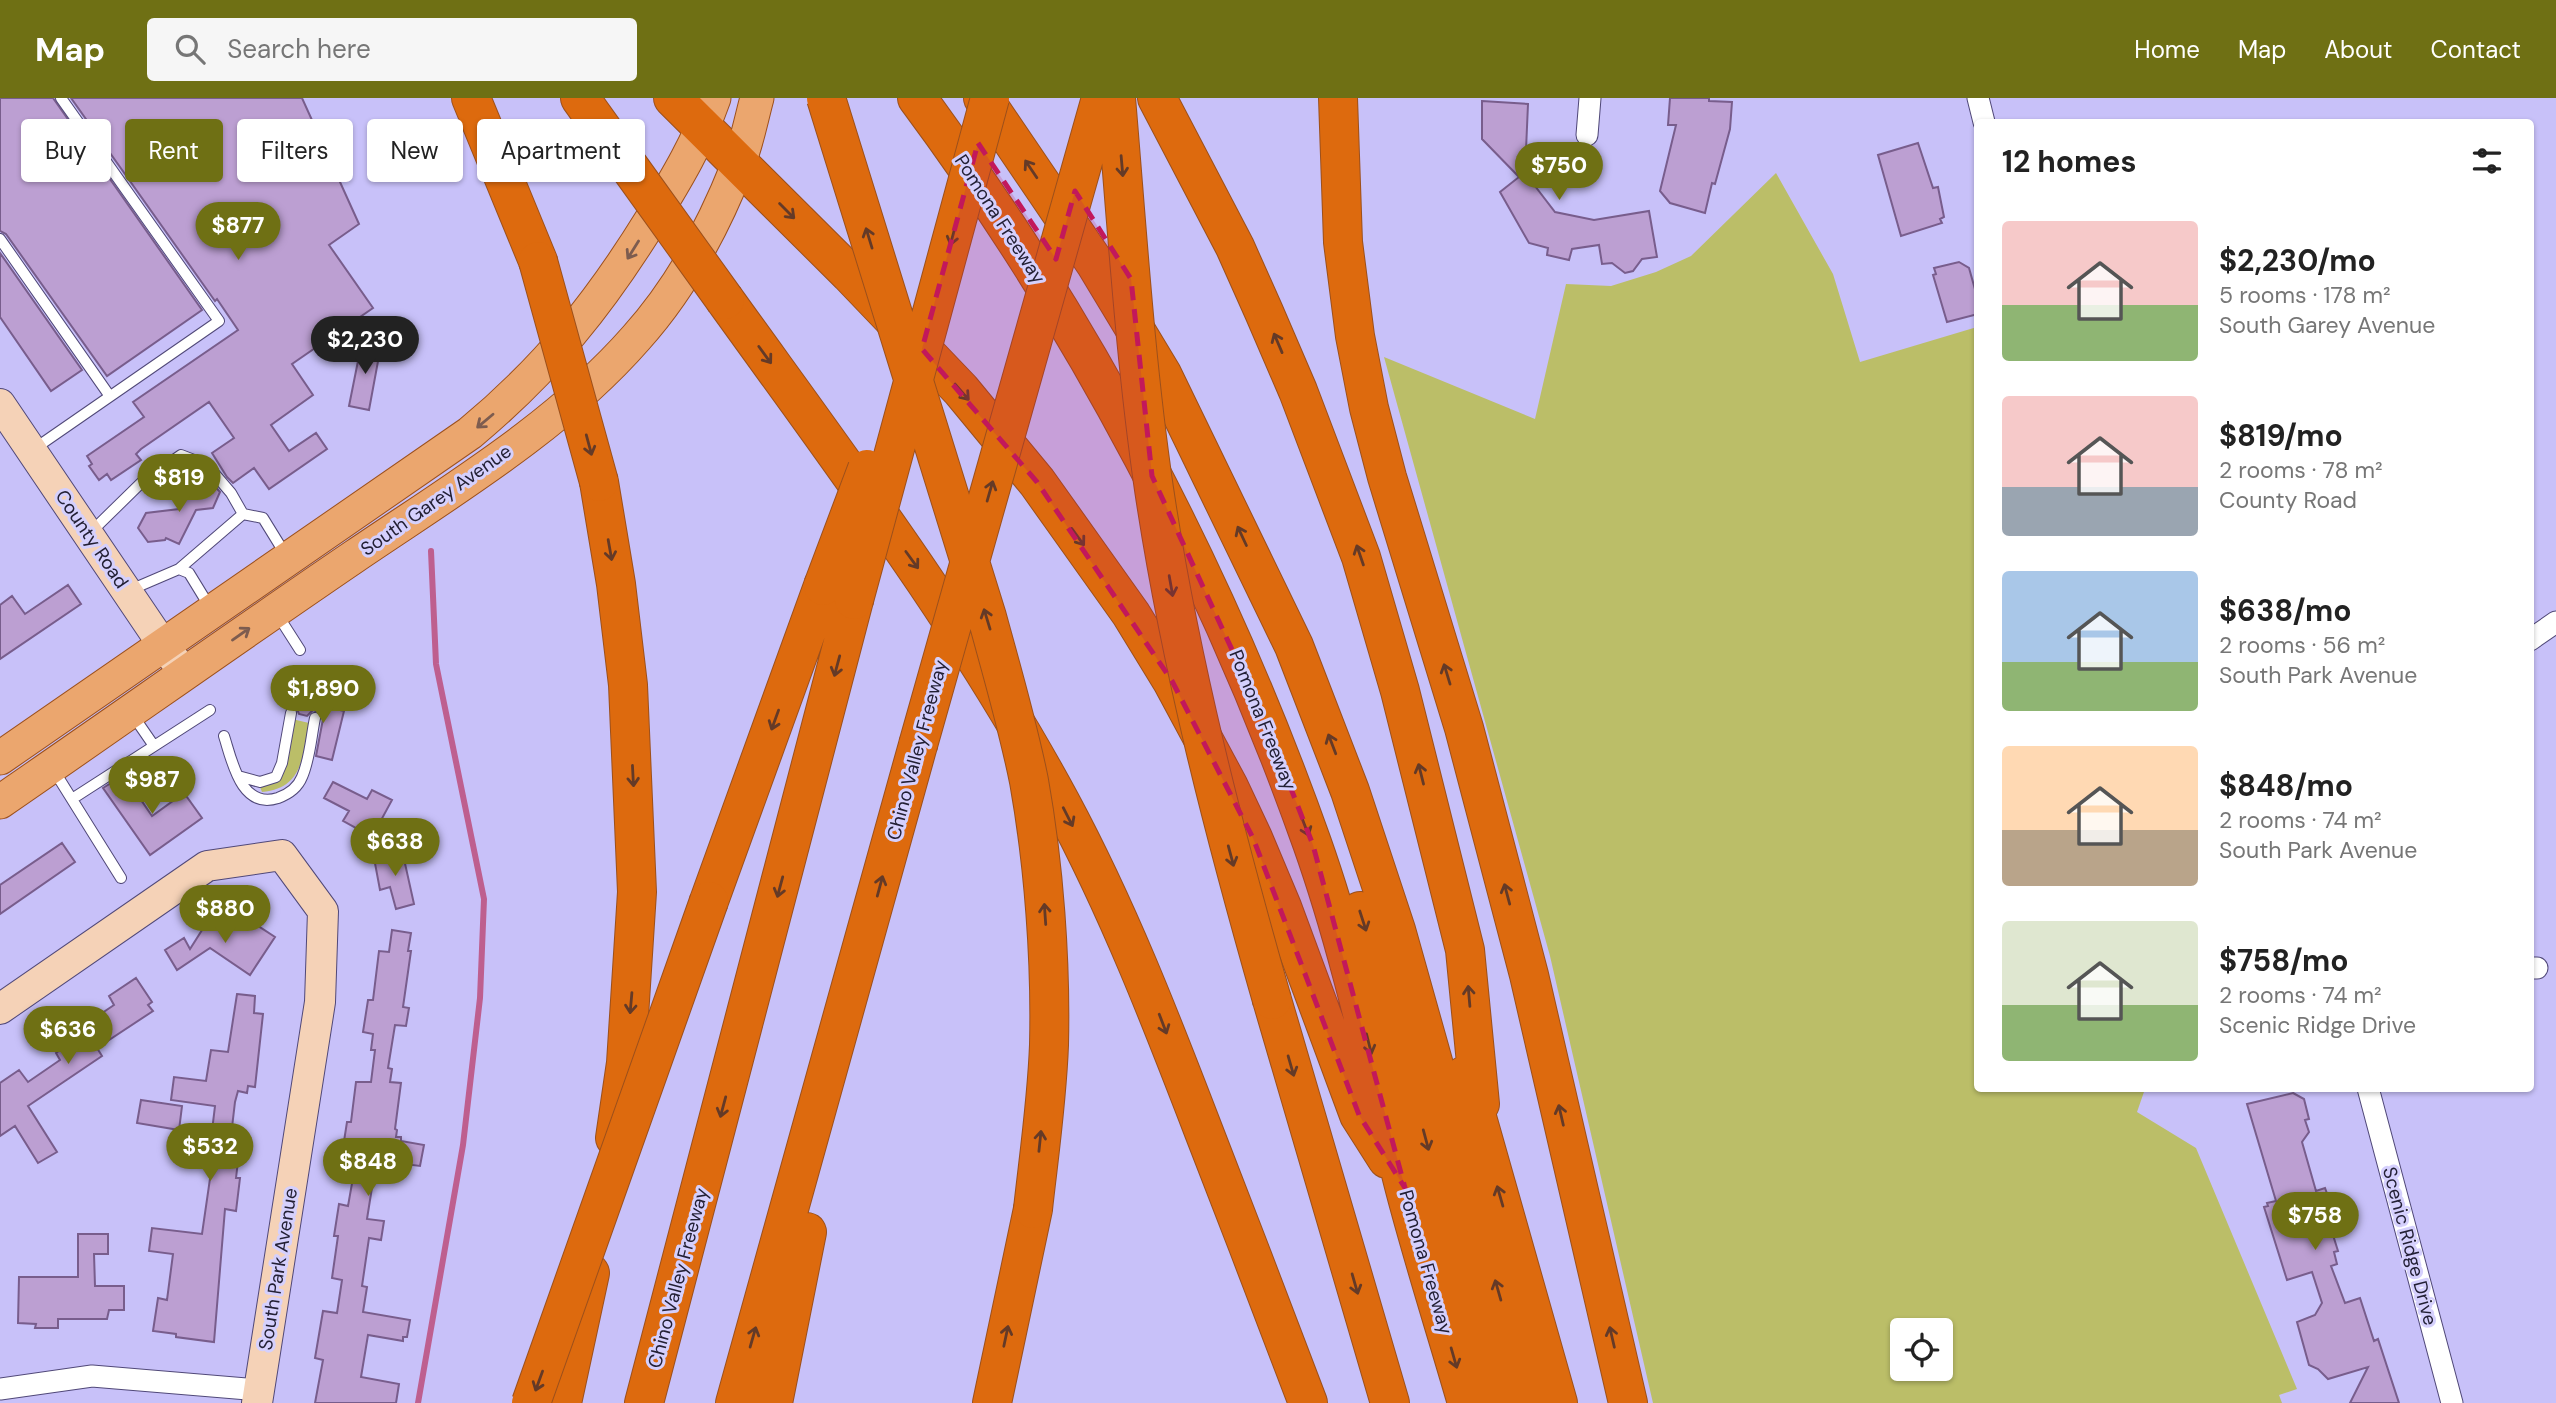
<!DOCTYPE html>
<html lang="en">
<head>
<meta charset="utf-8">
<style>
  :root { --surface:#fff; --page:#f6f6f6; --text:#222; --muted:#767676; --accent:#6f7014 }
  body { margin:0; font-family:"DM Sans",sans-serif; background:var(--page); color:var(--text); height:100vh; display:flex; flex-direction:column; font-size:26px; white-space:nowrap }
  * { box-sizing:border-box; margin:0 }
  p { font-size:23px; color:var(--muted) }
  .icon { flex:none; width:38px; height:38px; fill:none; stroke:currentColor; stroke-width:2; stroke-linecap:round; stroke-linejoin:round }
  .map { position:relative; flex:1; overflow:hidden }
  .details { position:absolute; left:1974px; top:21px; width:560px; height:973px; display:flex; flex-direction:column; background:var(--surface); border-radius:7px; box-shadow:0 2px 5px #0004 }
  .details>* { flex:none }
  .hud { position:absolute; left:21px; top:21px; width:665px; height:63px; display:flex; gap:14px }
  .buttons { position:absolute; left:1890px; top:1220px; display:grid; gap:14px }
  .buttons a { display:grid; place-items:center; width:63px; height:63px; border-radius:7px; background:var(--surface); box-shadow:0 2px 5px #0004; font-size:35px }
  .price { position:absolute; translate:-50% -60px; padding:0 16px; border-radius:24px; background:var(--accent); color:#fff; font-size:23px; line-height:46px; filter:drop-shadow(0 2px 4px #0008) }
  .price::after { content:''; position:absolute; left:50%; top:42px; width:21px; height:16px; margin-left:-10px; background:inherit; clip-path:polygon(0 0,100% 0,50% 100%) }
  .price.selected { background:#222; color:#fff }
  ul { padding:0; list-style:none }
  li { display:flex; align-items:center; gap:21px; height:175px; padding:0 28px }
  li span { display:grid; place-items:center; flex:none; width:196px; height:140px; border-radius:7px; color:#555 }
  li>.icon { margin-inline-start:auto }
  span .icon { width:84px; height:84px; fill:#fffc; stroke-width:1 }
  li b { font-size:30px }
  h2 { display:flex; justify-content:space-between; align-items:center; height:84px; padding:0 28px; font-size:30px }
  .chip { padding:0 24px; border-radius:7px; background:var(--surface); box-shadow:0 2px 5px #0004; font-size:24px; line-height:63px }
  .chip.selected { background:var(--accent); color:#fff }
  header { display:flex; align-items:center; gap:42px; box-sizing:border-box; height:98px; padding:0 35px; background:var(--accent); color:#fff }
  header strong { font-size:33px }
  nav { display:flex; gap:38px; margin-inline-start:auto; font-size:24px }
  .search { width:490px; height:63px; background:var(--page); display:flex; align-items:center; gap:18px; box-sizing:border-box; padding:0 24px; border-radius:7px; color:var(--muted); font-size:26px }
  .map>svg:first-child { display:block }
  .green { fill:#bbbe68; fill-rule:evenodd }
  .lines { fill:none; stroke-linecap:round; stroke-linejoin:round }
  .stream { stroke:#be5f8f; stroke-width:6 }
  .building { fill:#bc9fd2; stroke:#785d8c; stroke-width:2 }
  .lane-casing { stroke:#504878; stroke-width:12 }
  .street-casing { stroke:#504878; stroke-width:23 }
  .secondary-casing { stroke:#504878; stroke-width:32 }
  .primary-casing { stroke:#9c501c; stroke-width:35 }
  .highway-casing { stroke:#9c501c; stroke-width:40 }
  .lane { stroke:#fff; stroke-width:10 }
  .street { stroke:#fff; stroke-width:21 }
  .secondary { stroke:#f5d2b7; stroke-width:30 }
  .primary { stroke:#eba66e; stroke-width:33 }
  .highway { stroke:#dd6a0e; stroke-width:38 }
  .highway-bridge-casing { stroke:#9c501c; stroke-width:40; stroke-linecap:butt }
  .highway-bridge { stroke:#dd6a0e; stroke-width:38 }
  .oneway { stroke:#643a27 }
  .oneway2 { stroke:#7d5c4f }
  .marked { fill:#c2185b; fill-opacity:0.2; stroke:#c2185b; stroke-width:5; stroke-dasharray:14 9; stroke-linejoin:round }
  .labels { text-anchor:middle; dominant-baseline:central; stroke-width:6; stroke-linejoin:round; paint-order:stroke }
  .street-label { font-size:19px; fill:#232035; stroke:#d5d0fd }
</style>
</head>
<body>
<header>
<strong>Map</strong>
<div class="search"><svg class="icon" aria-label="search" viewBox="0 0 24 24"><circle cx="10" cy="10" r="6"/><path d="M15 15l6 6"/></svg>Search here</div>
<nav><a>Home</a><a>Map</a><a>About</a><a>Contact</a></nav>
</header>
<div class="map">
<svg width="2556" height="1305" viewBox="0 0 2556 1305">
  <rect width="100%" height="100%" fill="#c8c1f9"/>
  <path class="green" d="M1776,75L1833,176L1860,264L1977,229L1978,465L1974,467L1978,472V990L2145,991L2137,1014L2196,1050L2297,1291L2279,1297L2282,1305H1653L1550,858L1384,259L1535,321L1566,186L1611,188L1656,174L1691,158ZM1902,1232H1941V1270H1902Z
    M292,621L309,625C302,658 304,690 262,694L260,689L271,686Z"/>
  <g class="lines">
    <path class="stream" d="M418,1305L463,1047L480,900L484,801L436,566L431,453"/>
  </g>
  <path class="building" d="M0,0H53L202,212L107,278L6,136L0,133Z
    M71,0H302L359,126L329,147L373,210L292,266L313,297L271,327L289,353L316,335L327,351L269,391L254,370L233,385L227,379L212,355L234,340L209,304L141,351L136,356L141,362L111,382L107,376L99,382L89,368L92,366L87,358L144,319L133,304L238,232L217,201L215,203Z
    M1670,0H1709V3L1732,4L1730,31L1715,86L1712,85L1705,115L1670,105L1660,93L1676,27H1668Z
    M1482,3L1528,6L1525,75L1555,114L1594,122L1649,113L1657,159L1642,161L1633,173L1625,175L1612,165L1602,166L1599,147L1572,151L1569,162L1547,157L1548,150L1529,145L1500,94L1519,79L1482,41Z
    M1918,45L1933,90L1938,89L1944,119L1940,121L1942,125L1901,138L1878,57Z
    M0,155L82,272L51,293L0,219Z
    M1959,164L1969,170L1978,202V216L1947,224L1933,177L1936,176L1934,170Z
    M362,243L381,247L369,312L349,308Z
    M208,381L220,394L213,410L196,412L179,446L166,440L165,442L148,444L138,430L146,415L179,411L193,382Z
    M68,487L81,506L0,561V507L12,498L25,516Z
    M302,599L311,601L312,606L317,610L323,609L327,603L329,604L328,609L344,613L332,662L316,658L323,621L321,615L313,612L307,618L299,616L296,609L288,608V603L296,606Z
    M124,677L152,718L184,695L202,720L150,757L103,690Z
    M333,684L367,701L372,692L392,702L372,739L343,723L349,713L324,700Z
    M62,745L75,764L0,816V787Z
    M402,752L414,806L396,811L390,789L380,792L374,760Z
    M211,818L231,831L237,822L245,828L249,822L275,839L250,877L210,850L177,872L165,852L184,840L190,851Z
    M392,832L411,835L408,853H411L403,909L409,910L406,928L395,927L388,970L392,971L390,984L401,985L395,1031L397,1032L396,1039H401V1043L424,1047L420,1068L397,1065L395,1080L374,1077L367,1121L384,1123L381,1142L369,1140L362,1188L367,1189L363,1214L410,1222L407,1239H403V1243L368,1237L361,1279L399,1286L396,1305H315L323,1262L315,1260L323,1213L337,1215L342,1182L332,1180L338,1138H334L339,1106L348,1108L356,1063H350L351,1058L342,1056L347,1024H351L356,984H371L375,952H371L373,936L363,934L368,902H373L379,853L389,854Z
    M136,880L152,904L148,907L153,913L97,950L102,958L28,1008L57,1054L38,1065L15,1028L0,1038V985L19,972L28,984L60,962L56,955L60,952L56,946L114,907L109,898Z
    M237,896L255,898L254,915L263,916L255,989L248,988L247,995L238,993L235,1004L231,1038H241L236,1080H240L236,1113L225,1111L214,1244L176,1239V1236L153,1233L158,1200L167,1202L173,1156L149,1153L152,1130L202,1136L212,1067L195,1062L198,1039L211,1041L215,1008L171,1002L174,979L206,983L211,952L228,954Z
    M2293,995L2304,1001L2309,1021L2305,1022L2309,1034L2302,1044L2316,1093L2325,1090L2335,1118L2328,1121L2338,1153L2334,1154L2337,1166L2331,1168L2345,1205L2360,1200L2374,1243L2378,1241L2399,1305H2350L2368,1269L2328,1281L2318,1271L2309,1267L2297,1224L2315,1217L2322,1205L2312,1174L2287,1182L2264,1109L2268,1108L2267,1105L2276,1103L2247,1006Z
    M141,1002L182,1008L179,1032L137,1025Z
    M78,1136H108V1156H94L95,1188H124V1212H109L107,1221H58V1230H35L36,1226L18,1225L19,1179H78Z"/>
  <g class="lines">
    <defs>
      <path id="lane" d="M0,141L109,297
        M34,351L219,223L61,0
        M91,434L141,385L181,357L207,367L231,395L243,416
        M179,471L243,416L263,420L287,459
        M130,492L179,471L189,475L211,511
        M277,516L300,552
        M294,598L299,576
        M319,602L321,585
        M132,616L154,648
        M224,638C232,663 241,712 278,700C289,696 298,689 302,679C310,661 311,639 315,620
        M53,671L121,780
        M238,678L260,684L276,679L282,665L291,615
        M72,701L210,612"/>
      <path id="street" d="M1978,0L1984,24
        M1587,37L1590,0
        M2530,542L2556,524
        M2530,870H2537
        M2368,990L2452,1305
        M0,1291L92,1278L259,1292"/>
      <path id="secondary" d="M0,306L163,547L185,575
        M0,911L207,768L282,757L323,813L320,904L257,1305"/>
      <path id="primary" d="M0,660L470,335C548,270 600,205 653,119C677,80 699,43 714,0
        M0,704C119,622 236,539 355,458C452,392 558,329 636,240C681,190 714,128 738,67C747,45 751,22 757,0"/>
      <path id="highway" d="M471,0L538,163
        M580,0L623,60
        M673,0L850,176L961,292L1037,384L1131,516L1172,583L1229,689L1253,740L1282,809L1359,1017L1387,1061
        M917,0C1085,226 1218,480 1312,745C1351,855 1375,971 1403,1084C1422,1158 1446,1232 1467,1305
        M983,0L1095,165L1162,276L1294,548L1350,693L1396,832L1529,1305
        M1157,0L1235,149L1264,214L1298,293L1361,459L1400,593L1465,852L1480,1006
        M1338,0L1343,144L1355,238L1369,310L1387,379L1464,630L1529,877L1628,1305
        M725,202C843,366 965,527 1061,705C1118,811 1161,922 1204,1034C1239,1124 1274,1215 1308,1305
        M599,384L616,486L628,587L637,794L626,965L615,1040
        M709,803L823,488
        M1360,813L1389,902L1499,1305
        M1272,902L1390,1305
        M1465,977L1558,1305
        M562,1305L590,1175
        M644,1305L854,502
        M735,1305L918,647
        M773,1305L807,1134
        M992,1305L1033,1111"/>
    </defs>
    <use href="#lane" class="lane-casing"/>
    <use href="#street" class="street-casing"/>
    <use href="#secondary" class="secondary-casing"/>
    <use href="#primary" class="primary-casing"/>
    <use href="#highway" class="highway-casing"/>
    <use href="#lane" class="lane"/>
    <use href="#street" class="street"/>
    <use href="#secondary" class="secondary"/>
    <use href="#primary" class="primary"/>
    <use href="#highway" class="highway"/>
    <defs>
      <path id="highway-bridge" d="M826,0L987,519C1002,574 1018,628 1029,683C1044,767 1051,863 1049,947C1047,1002 1039,1057 1033,1111
        M1116,0C1127,130 1135,261 1154,391C1180,565 1224,734 1272,902
        M623,60L725,202
        M538,163L599,384
        M823,488L867,371
        M854,502L990,0
        M918,647L1101,0
        M531,1305L709,803"/>
    </defs>
    <use href="#highway-bridge" class="highway-bridge-casing"/>
    <use href="#highway-bridge" class="highway-bridge"/>
  </g>
  <defs><path id="oneway-shaft" d="M-6 0H5M1.5-3L5.5 0L1.5 3" fill="none" stroke-width="1.6" stroke-linecap="round" stroke-linejoin="round" transform="scale(1.75)"/></defs>
  <g class="oneway">
    <use href="#oneway-shaft" transform="translate(1122 68) rotate(85)"/>
    <use href="#oneway-shaft" transform="translate(1031 71) rotate(-124)"/>
    <use href="#oneway-shaft" transform="translate(787 113) rotate(45)"/>
    <use href="#oneway-shaft" transform="translate(953 137) rotate(105)"/>
    <use href="#oneway-shaft" transform="translate(869 140) rotate(-107)"/>
    <use href="#oneway-shaft" transform="translate(1278 245) rotate(-113)"/>
    <use href="#oneway-shaft" transform="translate(765 257) rotate(54)"/>
    <use href="#oneway-shaft" transform="translate(962 294) rotate(49)"/>
    <use href="#oneway-shaft" transform="translate(589 347) rotate(75)"/>
    <use href="#oneway-shaft" transform="translate(990 393) rotate(-74)"/>
    <use href="#oneway-shaft" transform="translate(1242 438) rotate(-115)"/>
    <use href="#oneway-shaft" transform="translate(1078 439) rotate(54)"/>
    <use href="#oneway-shaft" transform="translate(610 452) rotate(80)"/>
    <use href="#oneway-shaft" transform="translate(1360 457) rotate(-109)"/>
    <use href="#oneway-shaft" transform="translate(912 462) rotate(54)"/>
    <use href="#oneway-shaft" transform="translate(1171 488) rotate(80)"/>
    <use href="#oneway-shaft" transform="translate(987 521) rotate(-107)"/>
    <use href="#oneway-shaft" transform="translate(837 568) rotate(105)"/>
    <use href="#oneway-shaft" transform="translate(1447 576) rotate(-107)"/>
    <use href="#oneway-shaft" transform="translate(775 622) rotate(110)"/>
    <use href="#oneway-shaft" transform="translate(1332 646) rotate(-111)"/>
    <use href="#oneway-shaft" transform="translate(1421 676) rotate(-104)"/>
    <use href="#oneway-shaft" transform="translate(633 678) rotate(87)"/>
    <use href="#oneway-shaft" transform="translate(1068 719) rotate(63)"/>
    <use href="#oneway-shaft" transform="translate(1305 728) rotate(69)"/>
    <use href="#oneway-shaft" transform="translate(1231 758) rotate(75)"/>
    <use href="#oneway-shaft" transform="translate(880 788) rotate(-75)"/>
    <use href="#oneway-shaft" transform="translate(780 789) rotate(105)"/>
    <use href="#oneway-shaft" transform="translate(1507 796) rotate(-105)"/>
    <use href="#oneway-shaft" transform="translate(1045 816) rotate(-94)"/>
    <use href="#oneway-shaft" transform="translate(1363 823) rotate(72)"/>
    <use href="#oneway-shaft" transform="translate(1469 898) rotate(-95)"/>
    <use href="#oneway-shaft" transform="translate(631 905) rotate(95)"/>
    <use href="#oneway-shaft" transform="translate(1163 926) rotate(69)"/>
    <use href="#oneway-shaft" transform="translate(1369 946) rotate(76)"/>
    <use href="#oneway-shaft" transform="translate(1291 968) rotate(74)"/>
    <use href="#oneway-shaft" transform="translate(723 1009) rotate(105)"/>
    <use href="#oneway-shaft" transform="translate(1561 1017) rotate(-103)"/>
    <use href="#oneway-shaft" transform="translate(1426 1042) rotate(75)"/>
    <use href="#oneway-shaft" transform="translate(1040 1043) rotate(-84)"/>
    <use href="#oneway-shaft" transform="translate(1500 1098) rotate(-106)"/>
    <use href="#oneway-shaft" transform="translate(1355 1186) rotate(74)"/>
    <use href="#oneway-shaft" transform="translate(1498 1192) rotate(-106)"/>
    <use href="#oneway-shaft" transform="translate(1006 1238) rotate(-78)"/>
    <use href="#oneway-shaft" transform="translate(753 1239) rotate(-74)"/>
    <use href="#oneway-shaft" transform="translate(1612 1239) rotate(-103)"/>
    <use href="#oneway-shaft" transform="translate(1454 1260) rotate(74)"/>
    <use href="#oneway-shaft" transform="translate(539 1283) rotate(110)"/>
  </g>
  <g class="oneway2">
    <use href="#oneway-shaft" transform="translate(633 152) rotate(122)"/>
    <use href="#oneway-shaft" transform="translate(485 323) rotate(140)"/>
    <use href="#oneway-shaft" transform="translate(241 536) rotate(-35)"/>
  </g>
  <path class="marked" d="M978,45L1056,161L1075,93L1131,181L1152,378L1263,619L1313,747L1405,1090L1359,1017L1253,740L1172,583L1037,384L922,251Z"/>
  <g class="labels">
    <g class="street-label">
      <text transform="translate(1000 121) rotate(57)">Pomona Freeway</text>
      <text transform="translate(436 402) rotate(-35)">South Garey Avenue</text>
      <text transform="translate(92 441) rotate(56)">County Road</text>
      <text transform="translate(1263 622) rotate(68)">Pomona Freeway</text>
      <text transform="translate(917 652) rotate(-75)">Chino Valley Freeway</text>
      <text transform="translate(2410 1148) rotate(75)">Scenic Ridge Drive</text>
      <text transform="translate(1426 1164) rotate(74)">Pomona Freeway</text>
      <text transform="translate(278 1171) rotate(-81)">South Park Avenue</text>
      <text transform="translate(678 1180) rotate(-75)">Chino Valley Freeway</text>
    </g>
  </g>
</svg>
<div class="buttons">
<a><svg class="icon" aria-label="locate" viewBox="0 0 24 24"><circle cx="12" cy="12" r="6"/><path d="M12 2v4M12 18v4M2 12h4M18 12h4"/></svg></a>
</div>
<b class="price" style="left:1559px;top:104px">$750</b>
<b class="price" style="left:238px;top:164px">$877</b>
<b class="price selected" style="left:365px;top:278px">$2,230</b>
<b class="price" style="left:179px;top:416px">$819</b>
<b class="price" style="left:323px;top:627px">$1,890</b>
<b class="price" style="left:152px;top:718px">$987</b>
<b class="price" style="left:395px;top:780px">$638</b>
<b class="price" style="left:225px;top:847px">$880</b>
<b class="price" style="left:68px;top:968px">$636</b>
<b class="price" style="left:210px;top:1085px">$532</b>
<b class="price" style="left:368px;top:1100px">$848</b>
<b class="price" style="left:2315px;top:1154px">$758</b>
<div class="hud">
<a class="chip">Buy</a>
<a class="chip selected">Rent</a>
<a class="chip">Filters</a>
<a class="chip">New</a>
<a class="chip">Apartment</a>
</div>
<section class="details">
<h2>12 homes<svg class="icon" aria-label="filters" viewBox="0 0 24 24"><path d="M4 7h16M4 17h16"/><circle cx="9" cy="7" r="2"/><circle cx="15" cy="17" r="2"/></svg></h2>
<ul>
<li><span style="background:linear-gradient(#f6c9c9 60%,#8fb573 0)"><svg class="icon" aria-label="home" viewBox="0 0 24 24"><path d="M3 11l9-7 9 7M6 9v11h12V9"/></svg></span><div><b>$2,230/mo</b><p>5 rooms · 178 m²</p><p>South Garey Avenue</p></div></li>
<li><span style="background:linear-gradient(#f6c9c9 65%,#9aa5b1 0)"><svg class="icon" aria-label="home" viewBox="0 0 24 24"><path d="M3 11l9-7 9 7M6 9v11h12V9"/></svg></span><div><b>$819/mo</b><p>2 rooms · 78 m²</p><p>County Road</p></div></li>
<li><span style="background:linear-gradient(#a9c7e8 65%,#8fb573 0)"><svg class="icon" aria-label="home" viewBox="0 0 24 24"><path d="M3 11l9-7 9 7M6 9v11h12V9"/></svg></span><div><b>$638/mo</b><p>2 rooms · 56 m²</p><p>South Park Avenue</p></div></li>
<li><span style="background:linear-gradient(#ffd9b3 60%,#b9a48a 0)"><svg class="icon" aria-label="home" viewBox="0 0 24 24"><path d="M3 11l9-7 9 7M6 9v11h12V9"/></svg></span><div><b>$848/mo</b><p>2 rooms · 74 m²</p><p>South Park Avenue</p></div></li>
<li><span style="background:linear-gradient(#dfe7d0 60%,#8fb573 0)"><svg class="icon" aria-label="home" viewBox="0 0 24 24"><path d="M3 11l9-7 9 7M6 9v11h12V9"/></svg></span><div><b>$758/mo</b><p>2 rooms · 74 m²</p><p>Scenic Ridge Drive</p></div></li>
</ul>
</section>
</div>
</body>
</html>
